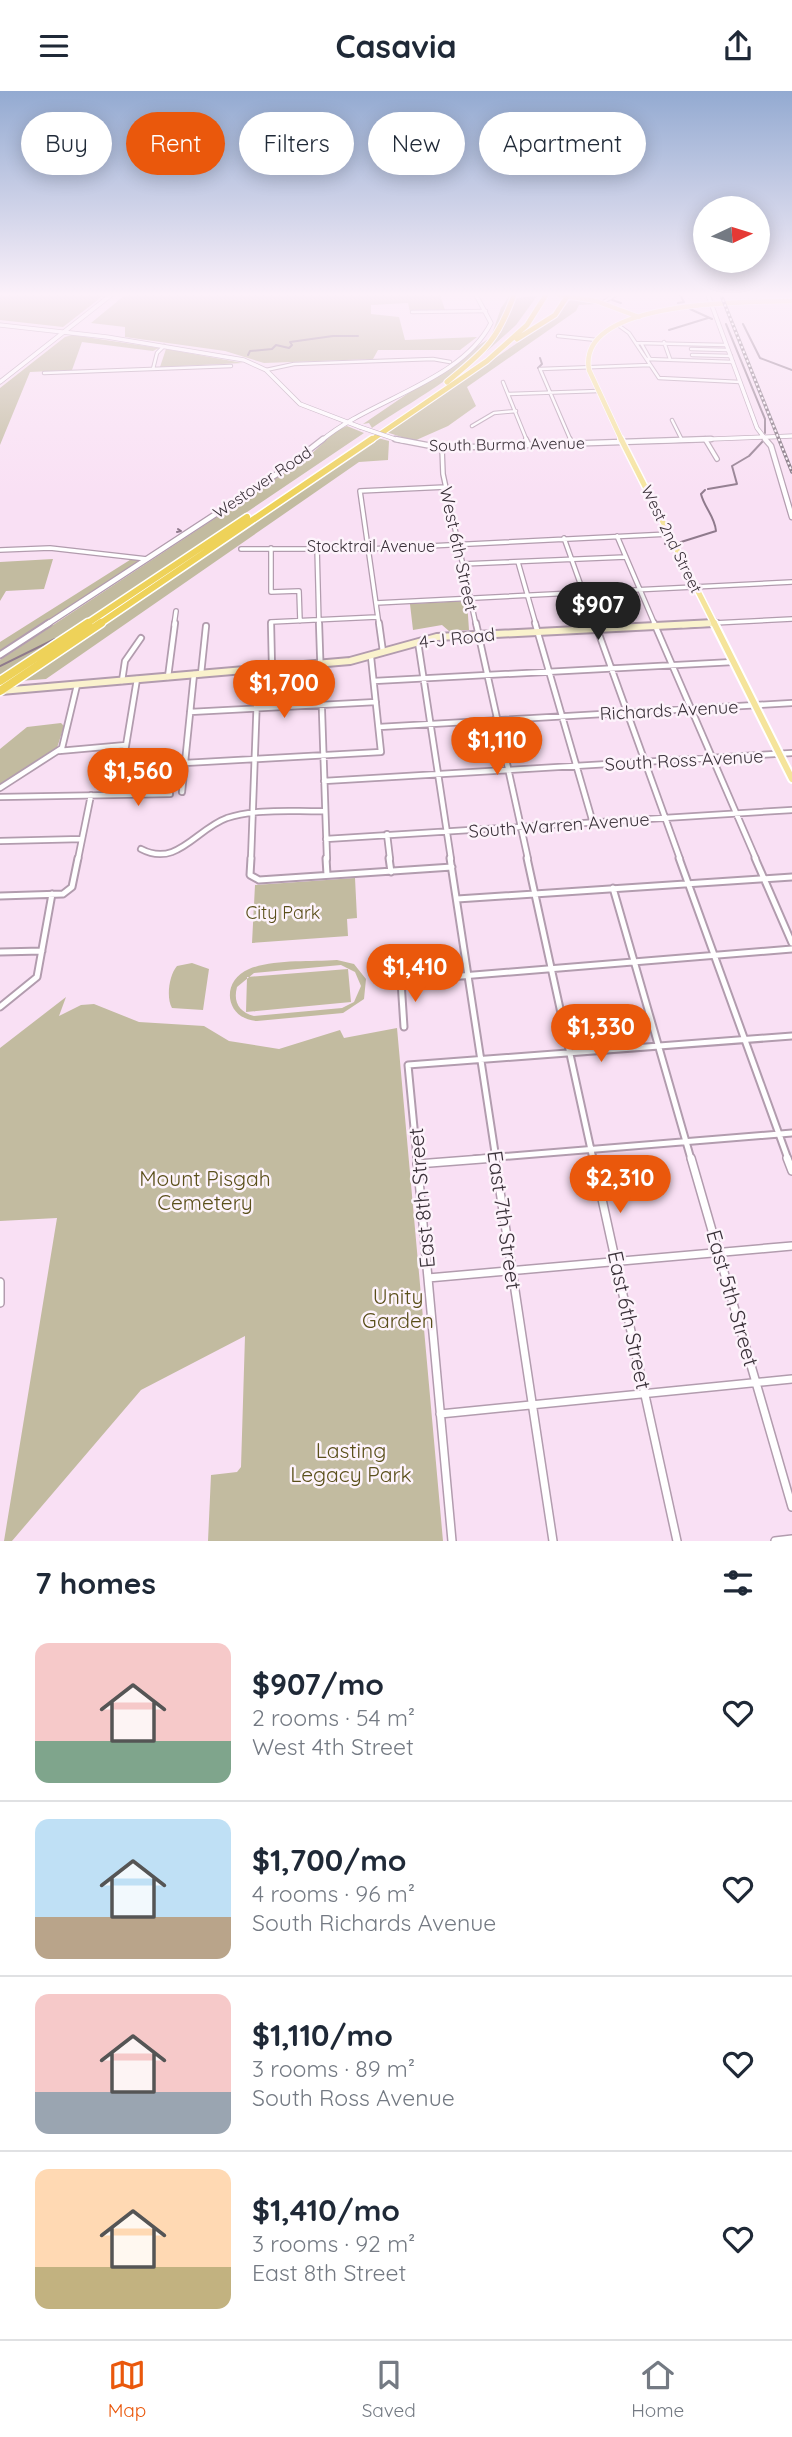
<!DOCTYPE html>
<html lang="en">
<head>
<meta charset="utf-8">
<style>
  :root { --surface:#fff; --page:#f6f6f7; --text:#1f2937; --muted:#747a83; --line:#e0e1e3; --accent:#ea580c }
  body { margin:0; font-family:Quicksand,sans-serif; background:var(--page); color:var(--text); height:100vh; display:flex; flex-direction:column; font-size:26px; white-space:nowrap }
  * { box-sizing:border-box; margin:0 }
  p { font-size:23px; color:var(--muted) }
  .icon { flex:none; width:38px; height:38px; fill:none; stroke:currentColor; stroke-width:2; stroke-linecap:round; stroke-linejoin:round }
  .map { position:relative; height:1450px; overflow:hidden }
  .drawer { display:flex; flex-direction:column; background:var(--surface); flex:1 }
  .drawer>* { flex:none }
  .guide { position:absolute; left:21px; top:21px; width:751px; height:63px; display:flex; gap:14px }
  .needle { width:46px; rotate:86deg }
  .tools { position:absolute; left:693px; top:105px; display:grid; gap:14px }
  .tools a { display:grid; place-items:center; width:77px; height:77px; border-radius:50%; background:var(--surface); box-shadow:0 4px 18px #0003; font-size:35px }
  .price { position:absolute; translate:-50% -60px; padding:0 16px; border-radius:24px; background:var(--accent); color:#fff; font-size:23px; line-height:46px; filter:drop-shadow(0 2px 4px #0008) }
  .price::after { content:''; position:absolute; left:50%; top:42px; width:21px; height:16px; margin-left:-10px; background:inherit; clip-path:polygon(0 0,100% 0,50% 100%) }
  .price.active { background:#222; color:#fff }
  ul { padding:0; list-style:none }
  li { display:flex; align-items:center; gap:21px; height:175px; padding:0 35px }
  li+li { border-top:2px solid var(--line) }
  li span { display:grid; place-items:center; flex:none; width:196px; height:140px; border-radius:14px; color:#555 }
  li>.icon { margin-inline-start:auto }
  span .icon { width:84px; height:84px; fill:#fffc; stroke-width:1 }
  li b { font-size:30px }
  h2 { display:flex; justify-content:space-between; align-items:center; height:84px; padding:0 35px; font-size:30px }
  .chip { padding:0 24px; border-radius:32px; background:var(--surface); box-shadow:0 4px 18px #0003; font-size:24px; line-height:63px }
  .chip.active { background:var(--accent); color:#fff }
  header { display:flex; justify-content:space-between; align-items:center; height:91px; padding:0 35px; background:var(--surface); font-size:32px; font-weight:800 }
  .menu { display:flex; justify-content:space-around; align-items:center; height:98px; border-top:2px solid var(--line); background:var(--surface); font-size:19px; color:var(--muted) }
  .menu a { display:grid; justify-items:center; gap:4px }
  .menu .active { color:var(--accent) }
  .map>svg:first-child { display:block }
  .green { fill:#c2bba0; fill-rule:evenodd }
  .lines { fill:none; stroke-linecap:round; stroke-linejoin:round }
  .stream { stroke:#8f7a8c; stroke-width:2 }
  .minor-far4-casing { stroke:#b29cae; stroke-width:4.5 }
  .minor-far3-casing { stroke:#b29cae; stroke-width:6 }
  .minor-far2-casing { stroke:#b29cae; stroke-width:8 }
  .minor-far1-casing { stroke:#b29cae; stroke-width:9 }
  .minor-casing { stroke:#b29cae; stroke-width:10 }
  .tertiary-far2-casing { stroke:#b29cae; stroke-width:5 }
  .tertiary-far1-casing { stroke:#b29cae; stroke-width:7 }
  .tertiary-casing { stroke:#b29cae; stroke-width:9 }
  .secondary-far1-casing { stroke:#b29cae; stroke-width:8 }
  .secondary-casing { stroke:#b29cae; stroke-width:10 }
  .primary-far2-casing { stroke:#fff; stroke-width:6 }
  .primary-far1-casing { stroke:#fff; stroke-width:8 }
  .primary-casing { stroke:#fff; stroke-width:10 }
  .motorway-far2-casing { stroke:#fff; stroke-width:7 }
  .motorway-far1-casing { stroke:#fff; stroke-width:9 }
  .motorway-casing { stroke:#fff; stroke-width:11 }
  .minor-far4 { stroke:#fff; stroke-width:2.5 }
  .minor-far3 { stroke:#fff; stroke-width:3.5 }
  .minor-far2 { stroke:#fff; stroke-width:4.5 }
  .minor-far1 { stroke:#fff; stroke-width:5 }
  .minor { stroke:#fff; stroke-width:7 }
  .tertiary-far2 { stroke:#fff; stroke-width:3.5 }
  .tertiary-far1 { stroke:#fff; stroke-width:4.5 }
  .tertiary { stroke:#fff; stroke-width:5 }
  .secondary-far1 { stroke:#faf2cd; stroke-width:5 }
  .secondary { stroke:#faf2cd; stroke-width:6 }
  .primary-far2 { stroke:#f5e49b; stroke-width:4.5 }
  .primary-far1 { stroke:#f5e49b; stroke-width:5 }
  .primary { stroke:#f5e49b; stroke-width:6 }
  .motorway-far2 { stroke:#eed259; stroke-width:5 }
  .motorway-far1 { stroke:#eed259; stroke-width:6 }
  .motorway { stroke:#eed259; stroke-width:8 }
  .rail-casing { stroke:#7b6d79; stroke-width:3.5 }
  .rail { stroke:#fdf3fb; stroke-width:2; stroke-dasharray:2.5; stroke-linecap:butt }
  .tertiary-bridge-casing { stroke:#b29cae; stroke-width:5; stroke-linecap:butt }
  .tertiary-bridge { stroke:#fff; stroke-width:3.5 }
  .labels { text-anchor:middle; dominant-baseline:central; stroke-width:5; stroke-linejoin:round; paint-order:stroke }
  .far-street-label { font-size:16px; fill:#3a3139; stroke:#fdf3fb }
  .street-label { font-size:18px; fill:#3a3139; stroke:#fdf3fb }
  .park-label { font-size:18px; fill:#5a4f1a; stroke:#fdf3fb }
  .near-park-label { font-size:21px; fill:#5a4f1a; stroke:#fdf3fb }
  .near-street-label { font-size:21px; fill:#3a3139; stroke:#fdf3fb }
</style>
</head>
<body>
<header><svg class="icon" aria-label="menu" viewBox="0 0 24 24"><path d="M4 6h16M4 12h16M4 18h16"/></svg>Casavia<svg class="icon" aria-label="share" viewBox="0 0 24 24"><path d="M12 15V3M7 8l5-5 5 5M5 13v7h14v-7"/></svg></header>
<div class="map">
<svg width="792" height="1450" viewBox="0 0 792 1450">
  <rect width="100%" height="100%" fill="#f9e0f4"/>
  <path class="green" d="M0,204H104L63,236L0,229Z
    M125,204H440L445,219L410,221L408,212L371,214V223L399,226L405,249L477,246L460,259H378L373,268L264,272L225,260L125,246V236L91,232Z
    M510,204C514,258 412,309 372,337L369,332L363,333L491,246L501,217Z
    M537,205L516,234L486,261L501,241L516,207Z
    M577,208L597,213L579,214L576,220L467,296L476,315L448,335L414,350L386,341L557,225L569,210Z
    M72,244L159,257L153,260L82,251L72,279L30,281L0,354V297L65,246Z
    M166,258L243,272L160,276Z
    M347,335L364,342L0,588V569L308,366L336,340Z
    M378,347L389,350L388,369L359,371L46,588L20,590Z
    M133,467L138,469L135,474L0,561V551Z
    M53,468L44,498L6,500L0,510V471Z
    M467,510L469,539L449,540L442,534L413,539L410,513Z
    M61,632L64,635L57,657L0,693V658L27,636Z
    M355,787L357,827L347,828L348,845L252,852L255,794Z
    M337,869L354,873L366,888L364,908L343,922L257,930C225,928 220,890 249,878C274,868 310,871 337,869ZM341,874L355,881L361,895L354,911L342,917L254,925C239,921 233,911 237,896L254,882Z
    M192,872L209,878L203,919L172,917C166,907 169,884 177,875Z
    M348,878L351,911L246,921L247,886Z
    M66,906L59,925L81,914L94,913L139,931L204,935L229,950L279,958L340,939L344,947L397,937L443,1450H208L211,1384L237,1381L241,1376L245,1245L141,1299L12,1450H4L57,1127L0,1130V957Z"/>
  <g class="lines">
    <path class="stream" d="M612,209L621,212
      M678,212L684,211L680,204
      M690,218L712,228
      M726,233L765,328V342
      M743,233L760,267L792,279
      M669,239L708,227
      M248,264L250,260L272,258L276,254L289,257L292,254L290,251L333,245H358
      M538,277L542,273L540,267
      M708,398L737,393L732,375L749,365L763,350
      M177,441L181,440L178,438
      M681,451L716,440C715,426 704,416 701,403L705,399
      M665,453L666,449
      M0,575L55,548"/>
    <defs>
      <path id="minor-far4" d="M602,212L615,204
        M412,221L486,220
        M618,234L629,242L659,287L740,291
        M558,245L597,249
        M664,251L670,268
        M636,252L726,254
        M641,252L650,268
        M691,258L728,259
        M692,264L731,265
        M647,268L733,271
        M153,278L157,262L164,255
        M266,279L294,273L433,268L450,271
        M44,282L231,275
        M503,291L527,350
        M509,303L598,300
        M672,329L682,349
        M472,335L494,322L516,320
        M571,350L540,278L650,274"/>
      <path id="minor-far3" d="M526,348L529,354
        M570,348L572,353
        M705,348L717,368
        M442,357L443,383L476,534
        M617,445L655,534
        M564,447L595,534
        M317,456L319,534
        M271,457V501L299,500L300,530
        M241,458H368L669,443
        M0,459L50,457L147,468
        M518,471L536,534
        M463,473L626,466
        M376,512L792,491
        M714,532L792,528
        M174,534L176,520
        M271,534V531L377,526
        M379,534L360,400L446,396"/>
      <path id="minor-far2" d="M271,532L272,577
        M319,532L327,768
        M379,532L383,561
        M476,532L528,768
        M535,532L593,732
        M595,532L680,768
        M654,532L756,768
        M714,532H717
        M418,551L451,768
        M201,583L206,535
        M168,586L175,532
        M122,590L125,570L141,547
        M374,590L733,571
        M190,621L376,611
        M379,636L792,612
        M59,660L126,654
        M124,663L167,673L381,661L371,566
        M324,690L792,662
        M0,697L62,657L77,594
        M182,701L194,583
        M118,703L137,588
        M0,706L170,703
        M387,743L390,768
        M326,748L792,719
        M0,750L82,748
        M141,758C177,777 196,738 227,727C258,717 293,721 325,720
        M78,768L91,704
        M251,768L258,578"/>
      <path id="minor-far1" d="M251,767L250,784L259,789L452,776
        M326,767L327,784
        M389,767L391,781
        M450,767L496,1068
        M527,767L593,1068
        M679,767L788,1068
        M755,767L792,852
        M613,797L691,1068
        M0,805L63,803L72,796L78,767
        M457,808L792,786
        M0,861L42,860
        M0,916L37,886L52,803
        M404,936L401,890L792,858
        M417,1068L408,974L792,945
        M474,1068L792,1042"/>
      <path id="minor" d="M417,1067L452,1450
        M495,1067L553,1450
        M593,1067L677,1450
        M691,1067L792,1416
        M787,1067L792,1080
        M417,1073L495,1067
        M428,1187L792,1155
        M0,1191V1212
        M440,1323L792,1288
        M775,1450L792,1448"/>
      <path id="tertiary-far2" d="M708,204L757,337L767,350
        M0,234L107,246L244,269L266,279L300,313L360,336
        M0,291L111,204
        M395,348L403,350
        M321,350C370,308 461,291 491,232L476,204
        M660,350L792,345"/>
      <path id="tertiary-far1" d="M395,348L442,357L711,348
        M765,348L771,355L792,426
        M46,534L286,377L323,348"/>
      <path id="tertiary" d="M0,564L49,532"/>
      <path id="secondary-far1" d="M683,534L714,532"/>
      <path id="secondary" d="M1,600L350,570L437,546L714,532"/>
      <path id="primary-far2" d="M559,204L596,210L639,226
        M622,350L589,279C576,208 749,211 792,210"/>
      <path id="primary-far1" d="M621,348L715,534"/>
      <path id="primary" d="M714,532L792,688"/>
      <path id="motorway-far2" d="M517,248L555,224L568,204
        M447,291C484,260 497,251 514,204
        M370,350L487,270L527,234L546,204"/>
      <path id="motorway-far1" d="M85,534L247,426
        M98,534L372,348"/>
      <path id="motorway" d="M0,590L88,532
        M0,600L101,532"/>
    </defs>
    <use href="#minor-far4" class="minor-far4-casing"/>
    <use href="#minor-far3" class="minor-far3-casing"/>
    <use href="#minor-far2" class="minor-far2-casing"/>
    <use href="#minor-far1" class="minor-far1-casing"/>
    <use href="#minor" class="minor-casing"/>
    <use href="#tertiary-far2" class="tertiary-far2-casing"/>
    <use href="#tertiary-far1" class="tertiary-far1-casing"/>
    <use href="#tertiary" class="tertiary-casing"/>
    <use href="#secondary-far1" class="secondary-far1-casing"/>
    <use href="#secondary" class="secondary-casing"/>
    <use href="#primary-far2" class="primary-far2-casing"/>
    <use href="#primary-far1" class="primary-far1-casing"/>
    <use href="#primary" class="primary-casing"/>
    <use href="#motorway-far2" class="motorway-far2-casing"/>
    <use href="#motorway-far1" class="motorway-far1-casing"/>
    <use href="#motorway" class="motorway-casing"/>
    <use href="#minor-far4" class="minor-far4"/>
    <use href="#minor-far3" class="minor-far3"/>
    <use href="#minor-far2" class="minor-far2"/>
    <use href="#minor-far1" class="minor-far1"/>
    <use href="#minor" class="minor"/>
    <use href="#tertiary-far2" class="tertiary-far2"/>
    <use href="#tertiary-far1" class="tertiary-far1"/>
    <use href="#tertiary" class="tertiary"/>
    <use href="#secondary-far1" class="secondary-far1"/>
    <use href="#secondary" class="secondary"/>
    <use href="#primary-far2" class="primary-far2"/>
    <use href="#primary-far1" class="primary-far1"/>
    <use href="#primary" class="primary"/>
    <use href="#motorway-far2" class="motorway-far2"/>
    <use href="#motorway-far1" class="motorway-far1"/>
    <use href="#motorway" class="motorway"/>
    <defs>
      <path id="rail" d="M721,204L792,381"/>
    </defs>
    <use href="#rail" class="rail-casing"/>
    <use href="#rail" class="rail"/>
    <defs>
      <path id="tertiary-bridge" d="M360,336L395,348"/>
    </defs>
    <use href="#tertiary-bridge" class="tertiary-bridge-casing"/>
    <use href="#tertiary-bridge" class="tertiary-bridge"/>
  </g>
  <linearGradient id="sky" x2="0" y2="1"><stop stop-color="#93aad1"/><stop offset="0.5" stop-color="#fcf1fa"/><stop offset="1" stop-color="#fcf1fa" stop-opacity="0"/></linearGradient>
  <rect width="792" height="407" fill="url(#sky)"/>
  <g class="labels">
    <g class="far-street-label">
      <text transform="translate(507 353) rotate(-1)">South Burma Avenue</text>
      <text transform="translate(262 391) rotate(-34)">Westover Road</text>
      <text transform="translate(672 448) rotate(64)">West 2nd Street</text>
      <text x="371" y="455">Stocktrail Avenue</text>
    </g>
    <g class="street-label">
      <text transform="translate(459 458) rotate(78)">West 6th Street</text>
      <text transform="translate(457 547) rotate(-6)">4-J Road</text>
      <text transform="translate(669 619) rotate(-3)">Richards Avenue</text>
      <text transform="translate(684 669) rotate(-3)">South Ross Avenue</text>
      <text transform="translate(559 734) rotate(-4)">South Warren Avenue</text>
    </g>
    <g class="park-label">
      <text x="283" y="821">City Park</text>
    </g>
    <g class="near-park-label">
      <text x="205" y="1087">Mount Pisgah<tspan x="205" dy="24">Cemetery</tspan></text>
      <text x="398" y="1205">Unity<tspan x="398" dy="24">Garden</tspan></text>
      <text x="351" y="1359">Lasting<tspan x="351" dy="24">Legacy Park</tspan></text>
    </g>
    <g class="near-street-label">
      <text transform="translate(421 1107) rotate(-95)">East 8th Street</text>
      <text transform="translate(505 1129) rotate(82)">East 7th Street</text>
      <text transform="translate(733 1207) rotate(74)">East 5th Street</text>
      <text transform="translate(630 1229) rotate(78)">East 6th Street</text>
    </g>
  </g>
</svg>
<div class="tools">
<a><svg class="needle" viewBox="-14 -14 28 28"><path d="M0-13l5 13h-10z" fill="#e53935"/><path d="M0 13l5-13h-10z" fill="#747a83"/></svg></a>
</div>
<b class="price active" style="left:598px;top:551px">$907</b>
<b class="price" style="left:284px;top:629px">$1,700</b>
<b class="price" style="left:497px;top:686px">$1,110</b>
<b class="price" style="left:138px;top:717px">$1,560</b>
<b class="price" style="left:415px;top:913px">$1,410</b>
<b class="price" style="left:601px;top:973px">$1,330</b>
<b class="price" style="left:620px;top:1124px">$2,310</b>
<div class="guide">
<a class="chip">Buy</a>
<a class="chip active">Rent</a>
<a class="chip">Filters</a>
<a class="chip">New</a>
<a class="chip">Apartment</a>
</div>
</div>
<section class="drawer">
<h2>7 homes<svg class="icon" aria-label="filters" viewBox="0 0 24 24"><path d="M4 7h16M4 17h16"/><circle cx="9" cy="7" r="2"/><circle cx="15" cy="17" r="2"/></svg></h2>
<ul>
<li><span style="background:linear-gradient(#f6c9c9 70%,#7fa58c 0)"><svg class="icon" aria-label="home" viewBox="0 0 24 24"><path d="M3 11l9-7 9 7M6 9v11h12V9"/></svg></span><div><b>$907/mo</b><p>2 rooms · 54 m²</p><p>West 4th Street</p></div><svg class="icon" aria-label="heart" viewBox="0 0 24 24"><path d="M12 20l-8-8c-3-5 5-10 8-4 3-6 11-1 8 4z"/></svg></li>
<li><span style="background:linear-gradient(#bfe0f5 70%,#b9a48a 0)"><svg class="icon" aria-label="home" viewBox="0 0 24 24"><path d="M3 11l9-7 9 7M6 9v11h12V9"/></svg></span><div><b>$1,700/mo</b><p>4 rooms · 96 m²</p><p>South Richards Avenue</p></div><svg class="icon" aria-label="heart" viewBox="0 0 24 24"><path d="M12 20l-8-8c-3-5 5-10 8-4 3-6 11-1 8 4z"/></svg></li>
<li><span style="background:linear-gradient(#f6c9c9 70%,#9aa5b1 0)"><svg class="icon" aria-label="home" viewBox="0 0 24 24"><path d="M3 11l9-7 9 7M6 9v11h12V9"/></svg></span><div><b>$1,110/mo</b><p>3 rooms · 89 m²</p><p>South Ross Avenue</p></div><svg class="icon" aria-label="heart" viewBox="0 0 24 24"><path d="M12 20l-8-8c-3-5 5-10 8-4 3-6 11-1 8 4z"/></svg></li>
<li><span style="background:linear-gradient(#ffd9b3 70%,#c2b280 0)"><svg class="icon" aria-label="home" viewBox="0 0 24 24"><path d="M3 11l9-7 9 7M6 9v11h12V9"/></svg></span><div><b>$1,410/mo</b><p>3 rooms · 92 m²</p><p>East 8th Street</p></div><svg class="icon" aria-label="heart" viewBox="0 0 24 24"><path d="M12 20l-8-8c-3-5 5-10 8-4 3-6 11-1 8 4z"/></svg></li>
</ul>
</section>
<nav class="menu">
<a class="active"><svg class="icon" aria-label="map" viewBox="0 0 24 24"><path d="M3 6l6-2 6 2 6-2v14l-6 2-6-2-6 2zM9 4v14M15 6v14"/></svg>Map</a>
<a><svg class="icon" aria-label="saved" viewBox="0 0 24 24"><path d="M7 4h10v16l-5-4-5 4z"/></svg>Saved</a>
<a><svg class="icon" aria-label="home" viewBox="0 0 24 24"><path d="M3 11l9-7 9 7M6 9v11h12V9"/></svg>Home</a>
</nav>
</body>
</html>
